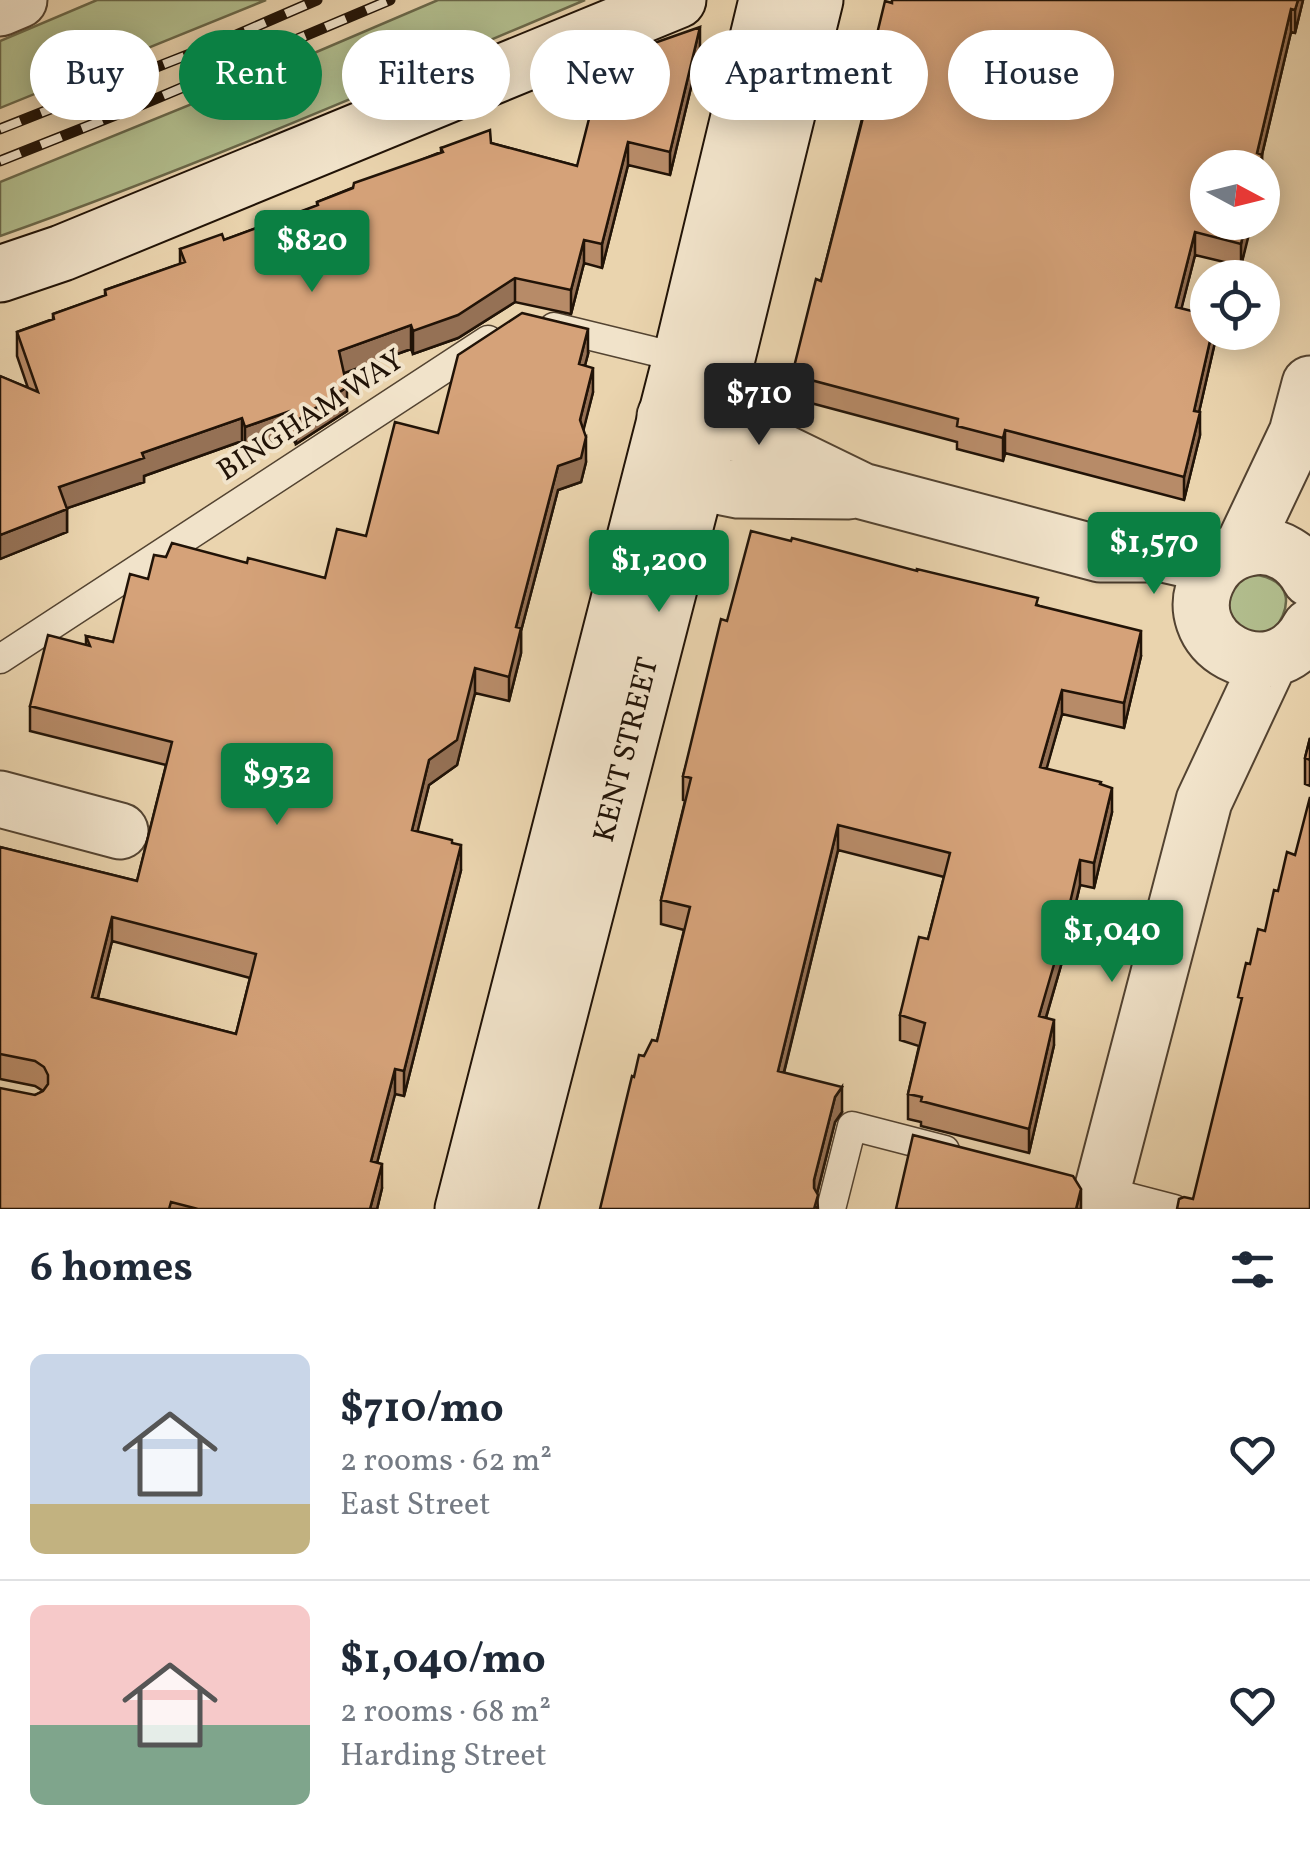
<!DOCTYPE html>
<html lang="en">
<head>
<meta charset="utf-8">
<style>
  :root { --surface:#fff; --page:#f2f2f3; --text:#1f2937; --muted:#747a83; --line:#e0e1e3; --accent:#0b8043 }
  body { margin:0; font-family:Vollkorn,serif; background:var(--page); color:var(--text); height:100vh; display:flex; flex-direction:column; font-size:38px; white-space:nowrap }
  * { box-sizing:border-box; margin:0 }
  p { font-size:32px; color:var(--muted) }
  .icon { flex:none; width:55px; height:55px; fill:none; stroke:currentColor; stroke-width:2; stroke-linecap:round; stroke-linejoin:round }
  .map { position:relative; height:1209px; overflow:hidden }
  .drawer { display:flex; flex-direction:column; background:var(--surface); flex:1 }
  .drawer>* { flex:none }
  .guide { position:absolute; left:30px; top:30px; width:1250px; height:90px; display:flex; gap:20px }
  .needle { width:65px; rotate:97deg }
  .tools { position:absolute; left:1190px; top:150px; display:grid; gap:20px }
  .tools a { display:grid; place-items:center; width:90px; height:90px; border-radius:50%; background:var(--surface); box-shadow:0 5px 25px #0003; font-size:50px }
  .price { position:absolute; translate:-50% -85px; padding:0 22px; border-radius:10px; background:var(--accent); color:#fff; font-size:32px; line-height:65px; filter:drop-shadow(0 2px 5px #0008) }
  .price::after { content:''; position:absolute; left:50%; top:60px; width:30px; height:22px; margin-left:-15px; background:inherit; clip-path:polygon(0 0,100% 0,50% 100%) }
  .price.current { background:#222; color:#fff }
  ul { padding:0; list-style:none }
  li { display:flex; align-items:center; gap:30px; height:250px; padding:0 30px }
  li+li { border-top:2px solid var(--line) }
  li span { display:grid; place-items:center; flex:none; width:280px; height:200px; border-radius:15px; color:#555 }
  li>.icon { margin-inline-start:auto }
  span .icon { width:120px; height:120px; fill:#fffc; stroke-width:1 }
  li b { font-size:42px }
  h2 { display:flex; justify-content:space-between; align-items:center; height:120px; padding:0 30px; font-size:42px }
  .chip { padding:0 35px; border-radius:45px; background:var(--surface); box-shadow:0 5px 25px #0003; font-size:35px; line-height:90px }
  .chip.current { background:var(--accent); color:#fff }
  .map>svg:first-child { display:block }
  .green { fill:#b2be8e; stroke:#6a684a; stroke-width:2.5 }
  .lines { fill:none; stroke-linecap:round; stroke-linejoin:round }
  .lane-casing { stroke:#534331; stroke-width:31 }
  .street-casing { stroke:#534331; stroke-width:59 }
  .secondary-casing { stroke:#211307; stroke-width:59 }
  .lane { stroke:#f1e3ca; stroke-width:28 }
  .street { stroke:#f1e3ca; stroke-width:55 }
  .secondary { stroke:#f1e3ca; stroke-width:55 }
  .rail-casing { stroke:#211307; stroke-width:11 }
  .rail { stroke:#f1e3ca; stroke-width:8; stroke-dasharray:22; stroke-linecap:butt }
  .wall { fill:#b78b68; stroke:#211307; stroke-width:2.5; fill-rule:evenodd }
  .shaded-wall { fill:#957155; stroke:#211307; stroke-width:2.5 }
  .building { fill:#d5a279; stroke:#211307; stroke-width:2.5; fill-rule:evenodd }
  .labels { text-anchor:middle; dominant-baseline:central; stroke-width:8; stroke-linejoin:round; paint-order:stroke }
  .street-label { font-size:30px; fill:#211307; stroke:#f1e3ca }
</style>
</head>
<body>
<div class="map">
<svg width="1310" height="1209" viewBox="0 0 1310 1209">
  <rect width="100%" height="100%" fill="#ead4ae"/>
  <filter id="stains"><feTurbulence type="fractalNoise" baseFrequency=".002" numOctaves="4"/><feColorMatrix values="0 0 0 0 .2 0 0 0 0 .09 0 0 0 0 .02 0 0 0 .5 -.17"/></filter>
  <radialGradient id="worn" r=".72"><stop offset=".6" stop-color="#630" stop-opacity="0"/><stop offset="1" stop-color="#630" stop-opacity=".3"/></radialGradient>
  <path class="green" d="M97,0H266L0,108V41Z
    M438,0H585C391,82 198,166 0,236V182L258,77Z
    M1258,575C1294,582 1291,608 1273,632L1244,635L1224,603C1232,587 1239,576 1258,575Z"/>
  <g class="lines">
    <defs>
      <path id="lane" d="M554,327L681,358
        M0,659L488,340
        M1093,1188L1174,1209
        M831,1209L852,1126L945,1150"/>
      <path id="street" d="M0,8L19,0
        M665,416L751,437L862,491L1100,554H1163L1216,566
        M652,473L738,490L849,491
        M1242,549L1297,433L1310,384
        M1310,579C1299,558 1278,544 1254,547C1236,549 1219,559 1210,575C1171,642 1273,698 1310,627
        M0,799L120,831
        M1102,1191L1204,801L1270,660"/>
      <path id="secondary" d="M0,274L62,253L678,0
        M463,1209L681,358L767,0
        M509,1209L697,480L815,0"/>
    </defs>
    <use href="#lane" class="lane-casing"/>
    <use href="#street" class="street-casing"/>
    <use href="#secondary" class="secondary-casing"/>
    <use href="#lane" class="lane"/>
    <use href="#street" class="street"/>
    <use href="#secondary" class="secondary"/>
    <defs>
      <path id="rail" d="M0,129L220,42L317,0
        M0,161L141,105L390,0"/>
    </defs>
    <use href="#rail" class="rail-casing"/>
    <use href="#rail" class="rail"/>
  </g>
  <path class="wall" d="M1303,0L1295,33L1291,32L1262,155V168L1241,266L1195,255L1181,309L1204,317L1215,332V342L1199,412L1200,435L1184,500L1005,453L1003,461L957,449V442L792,398V375L821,281L862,119V96L892,3Z
    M700,50L670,175L628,165L602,268L584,263L571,314L515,302L458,338L413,354L411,349L343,373L347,411L296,444L290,435L245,451L242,441L144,476V482L67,508V532L0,559V376L28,388L17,356V332L53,319V314L105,296V290L180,264V249L224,240L317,206V202L441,152V148L491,143L577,166L628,99Z
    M588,354L585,365L593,392L583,430L586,462L581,482L558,490L521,631V653L509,701L475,693L457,765L429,785L417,831L452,843L461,870L404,1096L395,1094L377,1163L382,1188L377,1209H0L35,1095L43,1091L35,1086L0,1079V847L137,881L166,765L30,731V706L86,645V636L113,642L148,579L166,557L247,563L325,578L366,536L438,433ZM112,941L250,978L236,1034L98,998Z
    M1038,605L1141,656L1124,728L1062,714L1046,769L1112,812L1094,888L1080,885L1062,962L1046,1018L1054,1045L1029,1153L921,1126V1122L908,1119V1094L919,1046L900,1040V1015L928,939L944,877L838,850L784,1073L842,1112L835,1122L817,1194L818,1209L634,1077L644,1056L657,1041L684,930L661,924V900L685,801L683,800V776L727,621Z
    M1310,738V786L1305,784V758Z"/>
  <path class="shaded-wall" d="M1298,0H1303L1295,33V10Z
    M1291,9V32L1259,167L1262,155V168H1257V153Z
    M700,27V50L670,175V152Z
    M628,142V165L602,268V244Z
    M1246,222H1252L1241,266V244Z
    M1195,232V255L1176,330V307Z
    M584,240V263L571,314V290Z
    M515,278V302L458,338L413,354V331Z
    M411,325V349L339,375V351Z
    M588,329V354L579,388V364Z
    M1212,332H1215V342L1194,434V411Z
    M593,368V392L580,444V420Z
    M347,387V411L296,444V421Z
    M290,411V435L245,451V427Z
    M1200,412V435L1184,500V477Z
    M242,418V441L144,476V482L59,511V487L142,453Z
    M1005,430V453L1003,461V438Z
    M586,437V462L581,482L558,490L521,631V653L509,701V677L516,627L558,466Z
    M67,509V532L0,559V535Z
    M1141,631V656L1124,728V703Z
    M475,668V693L457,765L429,785L412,854V830L429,760Z
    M1062,690V714L1040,792V767Z
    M1112,788V812L1094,888V863Z
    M838,825V850L778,1096V1071Z
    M461,845V870L404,1096V1071Z
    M1080,860V885L1062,962L1039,1041V1016Z
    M112,917V941L92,1021V997Z
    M1054,1020V1045L1029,1153V1129Z
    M395,1069V1094L371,1186V1161Z
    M842,1087V1112L835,1122L814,1205V1180L835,1097Z
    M382,1164V1188L377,1209H370Z
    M1081,1189V1209H1076Z"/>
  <path class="building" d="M892,0H1298L1295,10L1291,9L1257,153L1262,155L1259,168H1208V222H1246L1241,244L1195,232L1176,307L1204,314L1203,316L1208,318V332H1212L1194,411L1200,412L1184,477L1005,430L1003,438L957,426L958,419L792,375L816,279L821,281L868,98L862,96L885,1L892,3Z
    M700,27L670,152L628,142L602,244L584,240L571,290L515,278L458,315L413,331L411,325L339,351L347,387L296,421L290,411L245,427L242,418L142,453L144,458L59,487L67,509L0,535V376L38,392L17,332L54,319L53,314L106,295L105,290L185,262L180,249L222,234L224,240L318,205L317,202L353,188L354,183L443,152L441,148L490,130L491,143L577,166L592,107L616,113L620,97L628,99L640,48Z
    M522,313L588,329L579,364L593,368L580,420L586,437L581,458L558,466L516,627L521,628L509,677L475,668L457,740L429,760L412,830L452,840V843L461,845L404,1071L395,1069L371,1161L382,1164L370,1209H198L171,1202L169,1209H0V1088L35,1095L43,1091L48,1084V1075L44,1067L35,1061L0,1054V847L137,881L172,742L30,706L48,635L90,646L86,636L113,642L130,574L148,579L154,555L166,557L172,543L247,563L248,558L325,578L337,529L366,536L395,422L438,433L458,355ZM112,917L256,954L236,1034L92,997Z
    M751,531L791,541L792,538L917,571V569L1038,598L1036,605L1141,631L1124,703L1062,690L1040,767L1101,782L1100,784L1112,788L1094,863L1080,860L1062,937L1039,1016L1054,1020L1029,1129L921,1101L922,1097L908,1094L925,1023L900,1015L919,937L928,939L950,853L838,825L778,1071L842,1087L835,1097L814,1180V1188L818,1195L814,1209H600L632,1076L634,1077L639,1055L644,1056L652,1040L657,1041L690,907L661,900L691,778L683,776L721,619L727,621Z
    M1310,738V760L1305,758Z
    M1310,797V1209H1177L1179,1199L1184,1197L1193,1199L1242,998L1238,997L1246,963L1250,964L1258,929L1265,931L1274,890L1278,891L1287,852L1295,855Z
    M913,1135L1073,1176L1081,1189L1076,1209H896Z"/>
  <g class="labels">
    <g class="street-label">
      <text transform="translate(311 416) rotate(-33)">BINGHAM WAY</text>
      <text transform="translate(627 750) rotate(-76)">KENT STREET</text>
    </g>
  </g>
  <rect width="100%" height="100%" filter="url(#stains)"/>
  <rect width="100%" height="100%" fill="url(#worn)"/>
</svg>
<div class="tools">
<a><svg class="needle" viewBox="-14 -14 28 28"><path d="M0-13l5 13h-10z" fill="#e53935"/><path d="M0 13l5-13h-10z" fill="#747a83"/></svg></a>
<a><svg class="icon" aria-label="locate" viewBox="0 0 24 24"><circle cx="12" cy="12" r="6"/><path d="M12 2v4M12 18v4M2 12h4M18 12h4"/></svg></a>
</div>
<b class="price" style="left:312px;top:295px">$820</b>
<b class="price current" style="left:759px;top:448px">$710</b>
<b class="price" style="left:1154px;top:597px">$1,570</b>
<b class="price" style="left:659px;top:615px">$1,200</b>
<b class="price" style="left:277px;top:828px">$932</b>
<b class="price" style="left:1112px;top:985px">$1,040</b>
<div class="guide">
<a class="chip">Buy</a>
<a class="chip current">Rent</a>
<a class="chip">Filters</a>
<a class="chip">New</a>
<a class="chip">Apartment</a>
<a class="chip">House</a>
</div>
</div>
<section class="drawer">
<h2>6 homes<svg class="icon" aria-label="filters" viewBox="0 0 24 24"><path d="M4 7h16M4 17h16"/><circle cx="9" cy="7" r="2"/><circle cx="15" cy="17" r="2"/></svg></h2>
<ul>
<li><span style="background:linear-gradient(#c9d6e8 75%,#c2b280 0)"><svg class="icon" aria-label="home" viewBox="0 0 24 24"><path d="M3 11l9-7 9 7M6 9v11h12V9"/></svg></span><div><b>$710/mo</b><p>2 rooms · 62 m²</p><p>East Street</p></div><svg class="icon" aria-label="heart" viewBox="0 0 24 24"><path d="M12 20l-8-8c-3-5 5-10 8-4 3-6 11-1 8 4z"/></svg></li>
<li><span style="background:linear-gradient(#f6c9c9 60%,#7fa58c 0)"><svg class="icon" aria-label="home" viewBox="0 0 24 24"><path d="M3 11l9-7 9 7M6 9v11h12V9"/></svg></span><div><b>$1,040/mo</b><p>2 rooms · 68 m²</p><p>Harding Street</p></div><svg class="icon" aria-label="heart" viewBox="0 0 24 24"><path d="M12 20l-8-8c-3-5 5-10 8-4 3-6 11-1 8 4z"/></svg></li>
</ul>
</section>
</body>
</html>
